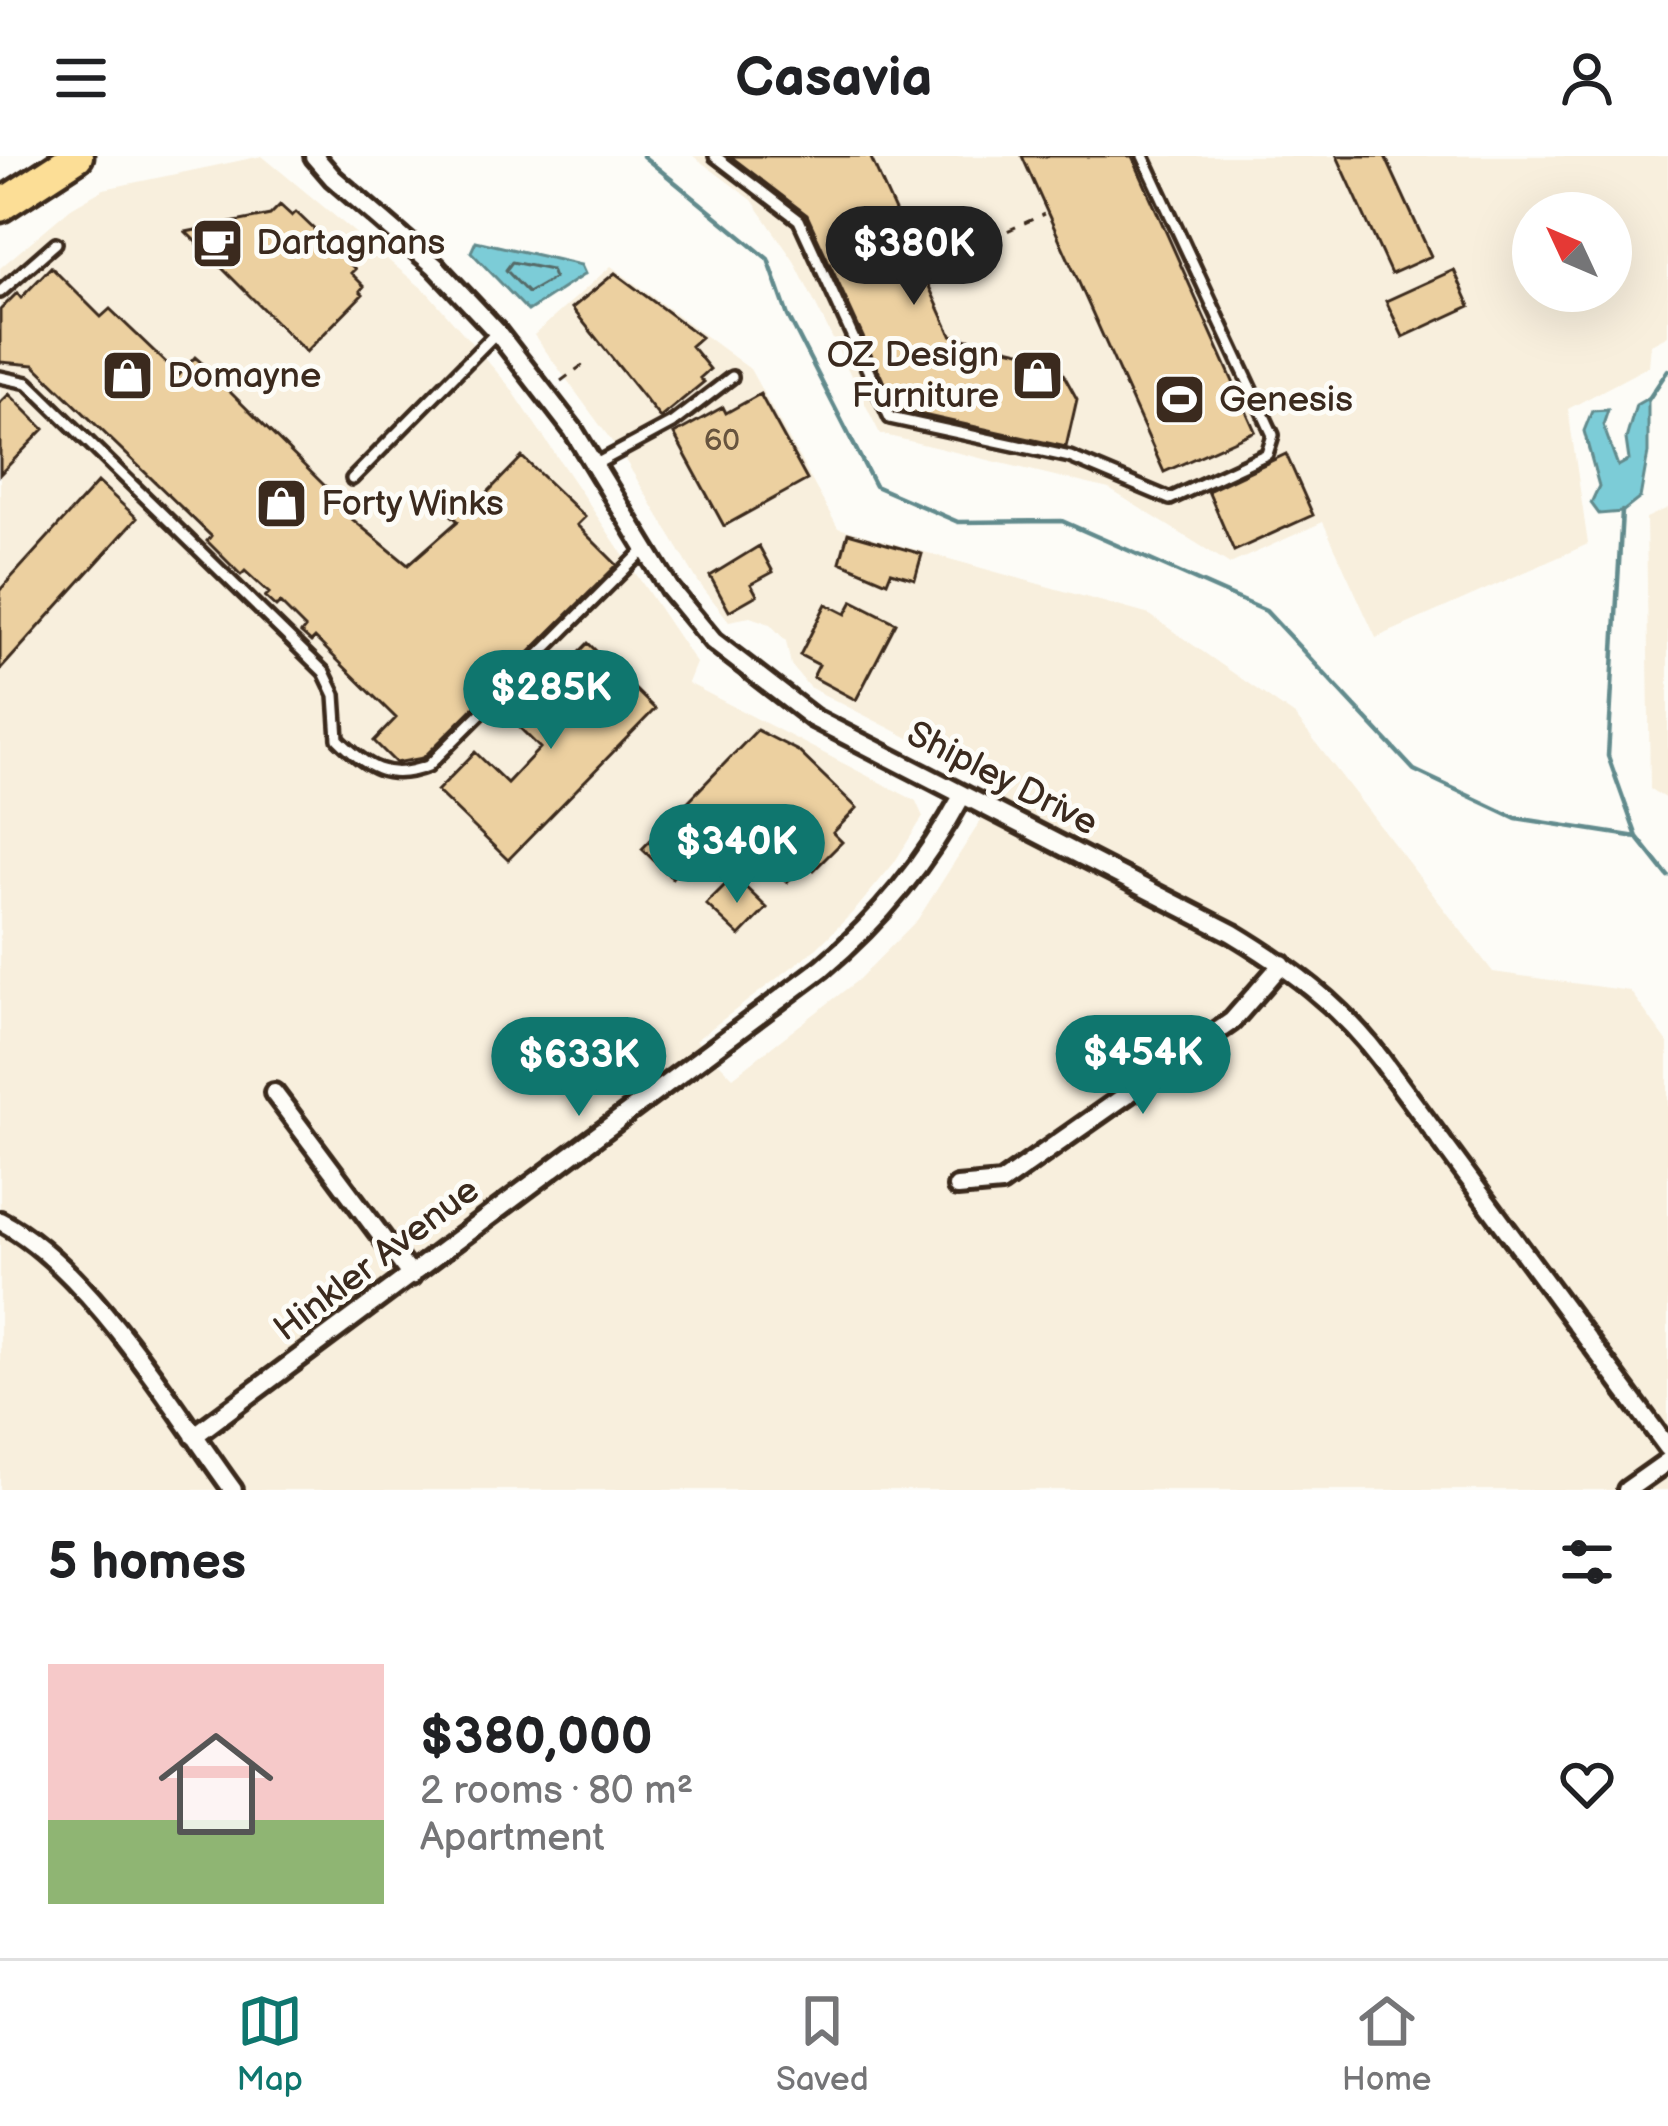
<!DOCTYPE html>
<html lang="en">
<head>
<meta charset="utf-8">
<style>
  :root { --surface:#fff; --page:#f2f2f2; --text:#202124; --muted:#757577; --line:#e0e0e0; --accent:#0f766e }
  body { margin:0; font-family:"Balsamiq Sans",sans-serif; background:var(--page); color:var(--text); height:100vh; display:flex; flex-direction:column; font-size:45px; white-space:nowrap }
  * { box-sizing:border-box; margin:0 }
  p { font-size:39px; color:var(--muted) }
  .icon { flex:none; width:66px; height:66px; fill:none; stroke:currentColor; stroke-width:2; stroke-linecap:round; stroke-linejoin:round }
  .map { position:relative; height:1334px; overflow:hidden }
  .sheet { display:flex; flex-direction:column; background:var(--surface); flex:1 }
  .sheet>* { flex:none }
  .needle { width:78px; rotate:314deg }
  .tools { position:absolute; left:1512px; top:36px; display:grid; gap:24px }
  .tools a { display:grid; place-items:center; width:120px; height:120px; border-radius:50%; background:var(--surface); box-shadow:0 12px 48px #0002; font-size:60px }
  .price { position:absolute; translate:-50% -102px; padding:0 27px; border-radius:42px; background:var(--accent); color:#fff; font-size:39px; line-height:78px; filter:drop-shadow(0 3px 6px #0008) }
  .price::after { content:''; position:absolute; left:50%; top:72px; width:36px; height:27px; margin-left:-18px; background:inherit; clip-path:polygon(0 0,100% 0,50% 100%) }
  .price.on { background:#222; color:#fff }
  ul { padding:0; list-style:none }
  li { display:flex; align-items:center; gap:36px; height:300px; padding:0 48px }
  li+li { border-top:3px solid var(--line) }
  li span { display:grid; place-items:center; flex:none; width:336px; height:240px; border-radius:0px; color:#555 }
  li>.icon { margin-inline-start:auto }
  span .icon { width:144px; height:144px; fill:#fffc; stroke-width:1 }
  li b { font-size:51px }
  h2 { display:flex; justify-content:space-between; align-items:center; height:144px; padding:0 48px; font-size:51px }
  header { display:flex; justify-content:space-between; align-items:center; height:156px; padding:0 48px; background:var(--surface); font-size:54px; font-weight:700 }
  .tabs { display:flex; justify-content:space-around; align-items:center; height:168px; border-top:3px solid var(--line); background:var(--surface); font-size:33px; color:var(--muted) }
  .tabs a { display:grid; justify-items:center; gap:6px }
  .tabs .on { color:var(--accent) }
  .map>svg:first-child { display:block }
  .built { fill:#f8efdd; fill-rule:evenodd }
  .water { fill:#7cccd7; stroke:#628b8d; stroke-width:3 }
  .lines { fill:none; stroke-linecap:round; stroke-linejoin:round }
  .shore { stroke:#556b68; stroke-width:3 }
  .stream { stroke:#628b8d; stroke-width:4.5 }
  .building { fill:#ecd0a0; stroke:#3b2a1e; stroke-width:3 }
  .lane-casing { stroke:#3b2a1e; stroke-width:18 }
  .street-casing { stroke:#3b2a1e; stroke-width:26 }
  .highway-casing { stroke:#3b2a1e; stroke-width:39 }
  .path { stroke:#3b2a1e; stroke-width:3; stroke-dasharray:9 9; stroke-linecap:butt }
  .lane { stroke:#fdfcf7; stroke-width:9 }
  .street { stroke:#fdfcf7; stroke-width:16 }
  .highway { stroke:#fcde96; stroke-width:30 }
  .labels { text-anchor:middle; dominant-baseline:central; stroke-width:10; stroke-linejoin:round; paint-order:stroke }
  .number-label { font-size:30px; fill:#67543e }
  .poi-label { font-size:36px; fill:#3b2a1e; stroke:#fdfcf7; text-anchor:start }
  .street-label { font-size:36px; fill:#3b2a1e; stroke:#fdfcf7 }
</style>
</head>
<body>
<header><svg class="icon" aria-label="menu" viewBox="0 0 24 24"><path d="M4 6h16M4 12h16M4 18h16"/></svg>Casavia<svg class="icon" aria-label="person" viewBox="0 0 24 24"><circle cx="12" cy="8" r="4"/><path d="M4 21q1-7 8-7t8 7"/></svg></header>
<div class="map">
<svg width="1668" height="1334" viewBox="0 0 1668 1334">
  <rect width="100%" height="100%" fill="#fdfcf7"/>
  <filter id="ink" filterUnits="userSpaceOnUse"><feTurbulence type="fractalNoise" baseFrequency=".00833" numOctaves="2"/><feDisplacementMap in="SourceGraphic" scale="24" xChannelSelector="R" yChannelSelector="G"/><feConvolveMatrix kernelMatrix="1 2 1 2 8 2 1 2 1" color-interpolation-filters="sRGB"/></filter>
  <g filter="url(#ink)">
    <path class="built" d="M262,0L428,137L510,231L696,507L688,527L916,645L923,661L894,707L857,752L817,792L696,884L733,921L858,824L918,763L1003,630L809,531L791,509L786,485L770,468L750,461L729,465L699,427L624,302L534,179L611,110L750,213L838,372L1150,459L1295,560L1493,816L1630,835L1668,887V1334H0V112L71,52L104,33Z
      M693,0H1668V179L1651,188L1649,210L1568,253L1588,388L1376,482L1323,366L1230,408L1109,333L880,278L794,105L752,44ZM1533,57H1611V135H1533Z
      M1668,352V644L1650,633L1646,362Z"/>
    <path class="water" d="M476,85L581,109L585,118L528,155L471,96Z
      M1648,242V297L1640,342L1622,356L1599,358L1591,347L1599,330L1584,275L1592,255L1608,254L1603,269L1618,310L1629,304L1626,283L1636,249Z"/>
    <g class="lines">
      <path class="shore" d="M512,106L551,114L554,122L528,137L506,114Z"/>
      <path class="stream" d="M643,0L768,103L788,160L875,330L958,366L1062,365L1266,455L1414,614L1516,662L1637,681
        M1648,244L1668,214
        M1622,355L1608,600L1637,681L1668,720"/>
    </g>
    <path class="building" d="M730,0H870L951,179L1055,203L1077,243L1066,291L896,253L807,59Z
      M1022,0H1132L1255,275L1164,316Z
      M1337,0H1385L1431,100L1391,118Z
      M280,49L292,60L296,56L320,79L355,113L351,117L364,130L360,135L363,138L306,196L186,76L270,59Z
      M51,111L101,161L110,153L179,219L195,201L211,215L215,210L235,228L229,235L329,334L324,340L408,409L458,365L450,358L476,332L484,340L522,301L585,361L577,369L617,409L423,602L396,607L374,585L396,562L315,482L311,486L301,477L305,472L280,447L276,451L265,441L269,437L245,415L241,419L207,385L211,380L34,209L0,206V154L17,137L21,142Z
      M1454,114L1470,150L1403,181L1386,145Z
      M615,117L701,181L691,190L710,213L700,222L704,226L660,262L572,152Z
      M9,238L44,273L0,318V247Z
      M760,238L807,324L724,370L674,278L723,251L726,257Z
      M1286,298L1313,359L1234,395L1208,335Z
      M98,326L137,362L0,514V434Z
      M848,377L922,398L915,423L891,416L887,426L840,406Z
      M759,390L773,416L751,428L757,439L729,455L710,420Z
      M853,445L896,467L856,544L813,521L819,509L800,499L826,448L846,458Z
      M588,487L655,553L508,704L437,635L475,596L507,627L540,592L512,564Z
      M757,574L798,595L857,652L833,677L842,686L814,714L806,707L787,726L726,666L672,722L642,693Z
      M734,720L767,752L740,780L706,748Z"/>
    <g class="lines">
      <defs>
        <path id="lane" d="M715,0L799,64L890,262L1070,301L1170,343L1267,298L1273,279L1143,0
          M0,136L56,87
          M0,221L28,227L324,516L335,539L338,583C366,611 388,626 428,610L646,392
          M596,308L672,267L732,221
          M352,323L497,176"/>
        <path id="street" d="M314,0L333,22L435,110L497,176L573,274L670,433L713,485L813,562L1232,777C1290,812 1339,848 1380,902L1668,1292
          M274,937L411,1120
          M957,1031L1001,1027L1232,865L1282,808
          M0,1065C88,1110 173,1252 233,1334
          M194,1280L822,812C880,763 926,707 962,640
          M1627,1334L1668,1305"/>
        <path id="highway" d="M0,50L77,0"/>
      </defs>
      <use href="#lane" class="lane-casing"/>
      <use href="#street" class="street-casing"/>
      <use href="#highway" class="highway-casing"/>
      <path class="path" d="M926,112L1044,58
        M561,225L588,205"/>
      <use href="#lane" class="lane"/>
      <use href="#street" class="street"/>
      <use href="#highway" class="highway"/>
    </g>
  </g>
  <defs>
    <symbol id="cafe-square" viewBox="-11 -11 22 22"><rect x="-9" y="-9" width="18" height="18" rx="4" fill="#3b2a1e" stroke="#fdfcf7"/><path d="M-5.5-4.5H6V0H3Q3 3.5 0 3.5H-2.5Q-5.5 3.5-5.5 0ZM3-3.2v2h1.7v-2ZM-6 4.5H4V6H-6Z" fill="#fff"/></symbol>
    <symbol id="shop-square" viewBox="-11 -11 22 22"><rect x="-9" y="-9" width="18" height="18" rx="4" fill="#3b2a1e" stroke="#fdfcf7"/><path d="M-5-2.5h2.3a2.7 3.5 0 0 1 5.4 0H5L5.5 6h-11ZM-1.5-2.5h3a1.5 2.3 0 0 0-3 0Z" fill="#fff"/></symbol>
    <symbol id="stadium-square" viewBox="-11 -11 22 22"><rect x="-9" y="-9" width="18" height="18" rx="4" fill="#3b2a1e" stroke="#fdfcf7"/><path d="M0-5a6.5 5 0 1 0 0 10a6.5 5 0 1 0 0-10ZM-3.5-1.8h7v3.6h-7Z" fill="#fff"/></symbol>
  </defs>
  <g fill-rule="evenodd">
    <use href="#cafe-square" x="188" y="58" width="59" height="59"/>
    <use href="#shop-square" x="98" y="190" width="59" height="59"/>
    <use href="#shop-square" x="1008" y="190" width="59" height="59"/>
    <use href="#stadium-square" x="1150" y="214" width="59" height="59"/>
    <use href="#shop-square" x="252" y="318" width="59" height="59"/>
  </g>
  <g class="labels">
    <g class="number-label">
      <text x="722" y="285">60</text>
    </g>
    <g class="poi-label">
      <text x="256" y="87">Dartagnans</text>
      <text x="999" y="199" text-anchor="end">OZ Design<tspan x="999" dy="41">Furniture</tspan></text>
      <text x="167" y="220">Domayne</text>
      <text x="1219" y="244">Genesis</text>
      <text x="321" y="348">Forty Winks</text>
    </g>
    <g class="street-label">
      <text transform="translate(1002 623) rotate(27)">Shipley Drive</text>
      <text transform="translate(377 1104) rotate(-37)">Hinkler Avenue</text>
    </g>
  </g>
</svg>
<div class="tools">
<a><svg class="needle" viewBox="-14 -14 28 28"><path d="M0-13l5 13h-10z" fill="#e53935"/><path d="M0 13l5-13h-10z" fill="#757577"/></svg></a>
</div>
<b class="price on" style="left:914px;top:152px">$380K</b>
<b class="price" style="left:551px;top:596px">$285K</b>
<b class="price" style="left:737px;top:750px">$340K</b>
<b class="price" style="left:1143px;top:961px">$454K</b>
<b class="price" style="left:579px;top:963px">$633K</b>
</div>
<section class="sheet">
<h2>5 homes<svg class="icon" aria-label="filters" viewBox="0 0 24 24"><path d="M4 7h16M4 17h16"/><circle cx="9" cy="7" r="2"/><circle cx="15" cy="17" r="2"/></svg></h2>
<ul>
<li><span style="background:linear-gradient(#f6c9c9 65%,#8fb573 0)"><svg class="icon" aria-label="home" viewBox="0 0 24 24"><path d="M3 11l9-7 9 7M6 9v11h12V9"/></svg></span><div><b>$380,000</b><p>2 rooms · 80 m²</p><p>Apartment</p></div><svg class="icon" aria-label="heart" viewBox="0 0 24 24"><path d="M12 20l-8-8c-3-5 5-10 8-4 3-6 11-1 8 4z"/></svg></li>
</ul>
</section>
<nav class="tabs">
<a class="on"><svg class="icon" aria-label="map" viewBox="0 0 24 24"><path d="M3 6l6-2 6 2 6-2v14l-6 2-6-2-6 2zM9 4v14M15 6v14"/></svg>Map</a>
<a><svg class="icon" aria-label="saved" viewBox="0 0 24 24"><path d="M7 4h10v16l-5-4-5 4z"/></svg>Saved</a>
<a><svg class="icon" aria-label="home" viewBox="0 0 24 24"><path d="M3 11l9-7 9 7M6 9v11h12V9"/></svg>Home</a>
</nav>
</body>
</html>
